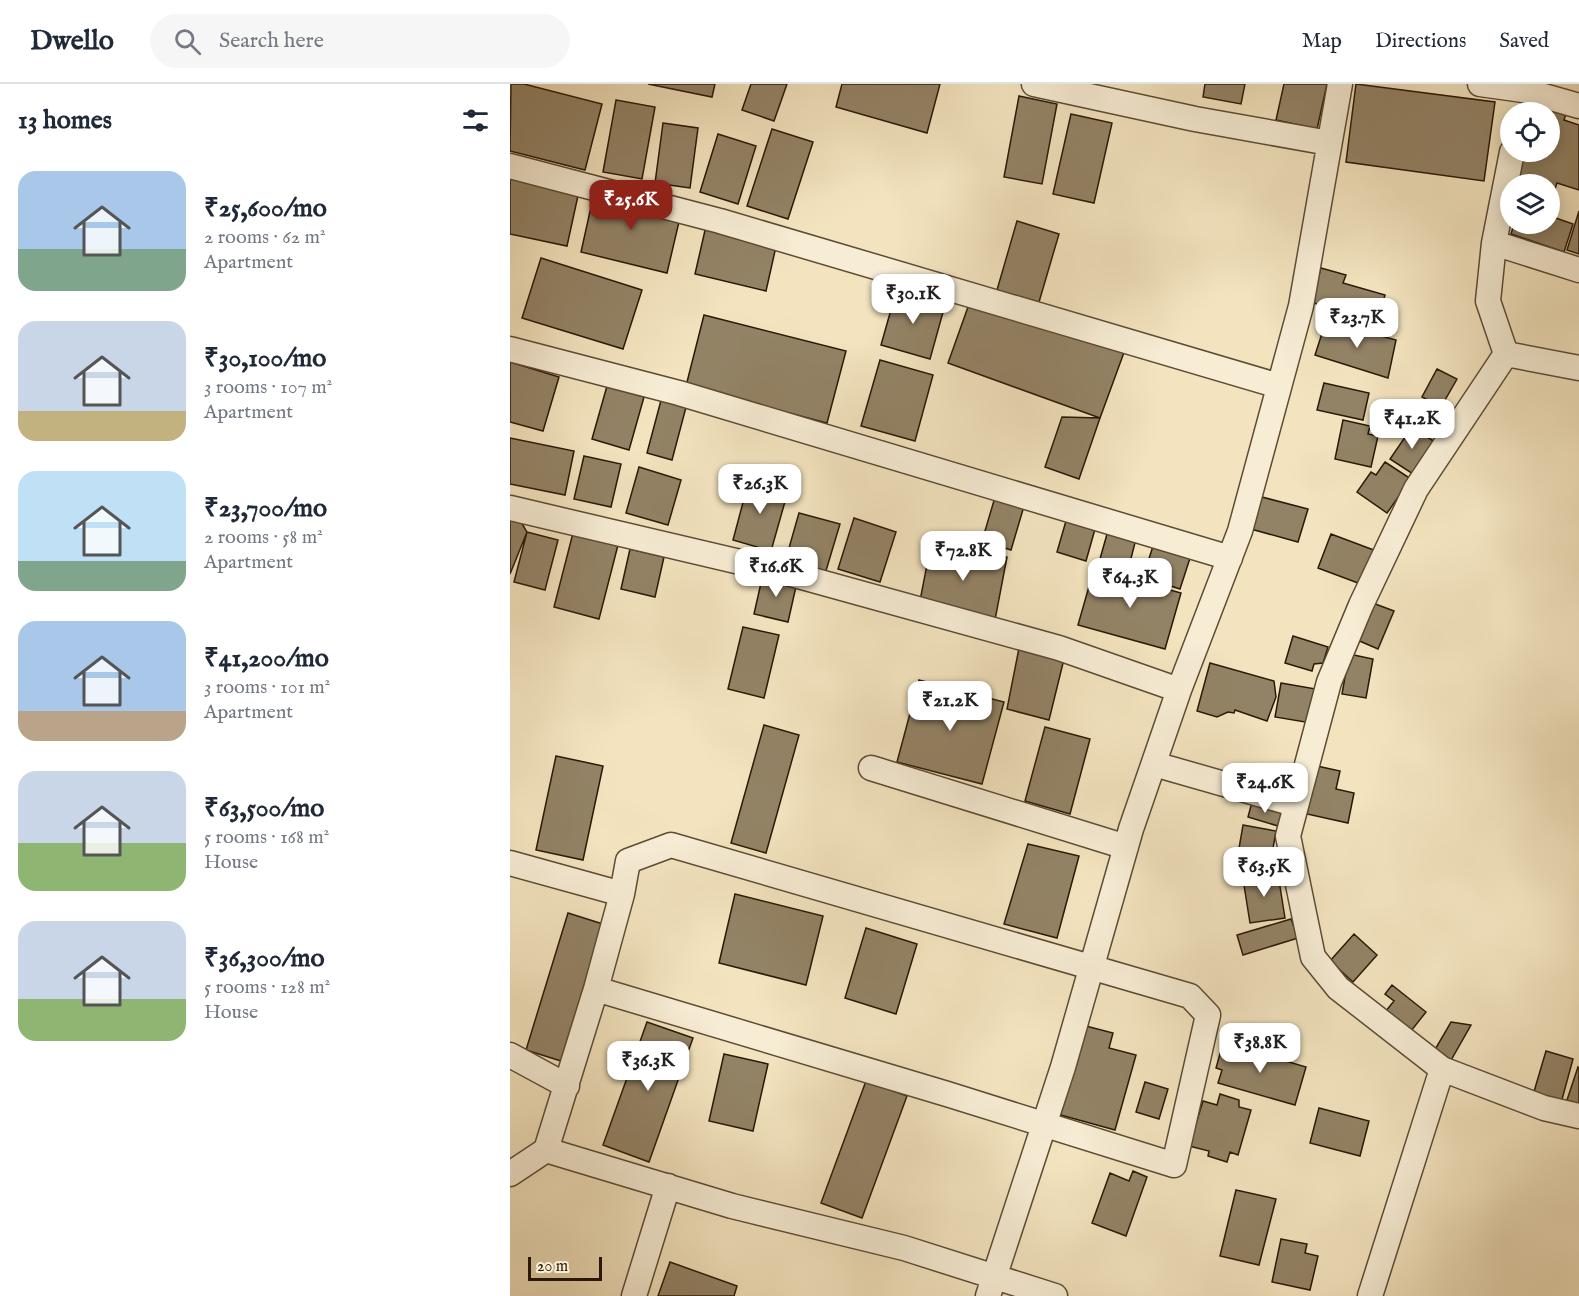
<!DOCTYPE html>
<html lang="en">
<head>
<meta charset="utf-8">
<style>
  :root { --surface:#fff; --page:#f6f6f7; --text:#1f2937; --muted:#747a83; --line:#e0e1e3; --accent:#8f2418 }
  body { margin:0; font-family:"IM FELL English",serif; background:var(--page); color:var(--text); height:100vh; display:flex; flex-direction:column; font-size:22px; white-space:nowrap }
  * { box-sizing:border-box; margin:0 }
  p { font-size:20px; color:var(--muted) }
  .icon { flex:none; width:33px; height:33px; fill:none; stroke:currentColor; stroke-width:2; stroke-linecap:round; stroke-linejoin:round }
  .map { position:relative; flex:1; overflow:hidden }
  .panel { display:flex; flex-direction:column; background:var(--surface); width:510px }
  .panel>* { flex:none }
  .fabs { position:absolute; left:990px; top:18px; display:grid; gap:12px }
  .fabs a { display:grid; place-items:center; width:60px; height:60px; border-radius:50%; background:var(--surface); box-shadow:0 3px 15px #0003; font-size:30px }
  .scale { position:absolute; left:18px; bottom:15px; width:74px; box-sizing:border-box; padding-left:6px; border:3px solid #2a1905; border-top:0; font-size:16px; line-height:21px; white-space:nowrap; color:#2a1905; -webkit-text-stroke:4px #f7edd5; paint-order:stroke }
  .price { position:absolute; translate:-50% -51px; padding:0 14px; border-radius:12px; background:#fff; color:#222; font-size:20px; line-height:39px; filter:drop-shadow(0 2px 3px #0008) }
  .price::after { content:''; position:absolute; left:50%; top:36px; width:18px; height:14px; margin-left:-9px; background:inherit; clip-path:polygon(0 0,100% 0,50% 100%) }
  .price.selected { background:var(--accent); color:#fff }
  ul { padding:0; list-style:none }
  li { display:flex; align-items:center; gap:18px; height:150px; padding:0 18px }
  li span { display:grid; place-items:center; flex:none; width:168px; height:120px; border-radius:18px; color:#555 }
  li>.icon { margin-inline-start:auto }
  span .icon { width:72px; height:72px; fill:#fffc; stroke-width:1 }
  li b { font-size:26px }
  h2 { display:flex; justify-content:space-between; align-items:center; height:72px; padding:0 18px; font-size:26px }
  header { display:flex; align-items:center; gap:36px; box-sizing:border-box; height:84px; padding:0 30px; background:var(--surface); border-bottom:2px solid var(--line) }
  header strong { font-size:28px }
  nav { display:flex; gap:33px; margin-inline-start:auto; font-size:21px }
  .search { width:420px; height:54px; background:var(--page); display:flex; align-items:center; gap:15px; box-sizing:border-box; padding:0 21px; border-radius:33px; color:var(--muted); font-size:22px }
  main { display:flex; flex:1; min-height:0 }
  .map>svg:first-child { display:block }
  .building { fill:#938366; stroke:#2a1905; stroke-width:1.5 }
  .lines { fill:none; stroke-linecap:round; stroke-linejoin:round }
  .minor-casing { stroke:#5c4c34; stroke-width:27 }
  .minor { stroke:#f7edd5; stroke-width:24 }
</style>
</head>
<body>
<header>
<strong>Dwello</strong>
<div class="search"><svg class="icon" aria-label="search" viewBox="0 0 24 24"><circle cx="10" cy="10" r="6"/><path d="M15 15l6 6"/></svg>Search here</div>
<nav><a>Map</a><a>Directions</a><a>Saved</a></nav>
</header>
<main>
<section class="panel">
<h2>13 homes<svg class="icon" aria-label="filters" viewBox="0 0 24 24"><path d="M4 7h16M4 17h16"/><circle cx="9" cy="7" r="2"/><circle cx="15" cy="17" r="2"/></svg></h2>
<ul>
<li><span style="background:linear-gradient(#a9c7e8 65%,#7fa58c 0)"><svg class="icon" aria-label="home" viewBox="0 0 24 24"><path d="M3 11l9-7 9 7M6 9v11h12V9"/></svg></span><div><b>₹25,600/mo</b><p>2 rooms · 62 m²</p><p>Apartment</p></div></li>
<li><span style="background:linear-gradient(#c9d6e8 75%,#c2b280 0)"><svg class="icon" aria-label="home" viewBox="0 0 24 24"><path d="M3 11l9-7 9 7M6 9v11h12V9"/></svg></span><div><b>₹30,100/mo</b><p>3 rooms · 107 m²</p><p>Apartment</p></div></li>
<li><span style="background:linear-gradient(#bfe0f5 75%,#7fa58c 0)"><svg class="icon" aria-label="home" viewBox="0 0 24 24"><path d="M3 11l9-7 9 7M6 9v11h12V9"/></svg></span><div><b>₹23,700/mo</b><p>2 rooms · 58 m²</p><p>Apartment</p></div></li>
<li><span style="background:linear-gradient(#a9c7e8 75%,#b9a48a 0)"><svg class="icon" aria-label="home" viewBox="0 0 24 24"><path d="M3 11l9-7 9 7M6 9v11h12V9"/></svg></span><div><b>₹41,200/mo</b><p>3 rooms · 101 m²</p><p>Apartment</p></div></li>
<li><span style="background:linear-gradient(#c9d6e8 60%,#8fb573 0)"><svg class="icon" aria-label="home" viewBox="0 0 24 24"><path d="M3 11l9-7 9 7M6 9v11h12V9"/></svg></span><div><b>₹63,500/mo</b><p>5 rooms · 168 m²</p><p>House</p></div></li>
<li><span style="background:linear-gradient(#c9d6e8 65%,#8fb573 0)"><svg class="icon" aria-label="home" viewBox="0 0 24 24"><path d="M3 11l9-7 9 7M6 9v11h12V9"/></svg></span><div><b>₹36,300/mo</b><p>5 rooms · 128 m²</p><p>House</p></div></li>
</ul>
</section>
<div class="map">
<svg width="1069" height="1212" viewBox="0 0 1069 1212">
  <rect width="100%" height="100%" fill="#f3e4bf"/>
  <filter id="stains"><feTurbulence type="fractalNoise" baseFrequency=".00333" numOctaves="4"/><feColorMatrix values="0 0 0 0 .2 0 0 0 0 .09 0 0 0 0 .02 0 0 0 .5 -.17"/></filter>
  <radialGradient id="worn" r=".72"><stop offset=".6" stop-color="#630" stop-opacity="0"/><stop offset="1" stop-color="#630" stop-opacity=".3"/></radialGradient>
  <path class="building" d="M1,0H14L92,20L75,86L0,67Z
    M138,0H205L202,13Z
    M241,0H277L264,37L232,26Z
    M332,0H430L417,49L326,23Z
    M695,0H735L731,20L693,13Z
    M774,0H817L807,45L766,36Z
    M846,0L985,18L974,97L836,78Z
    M509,12L547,20L532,100L494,93Z
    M106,16L145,23L132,95L93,88Z
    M1029,21L1056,30L1054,36L1069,41V106L1047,99L1040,120V100H1014L1016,95H1006L1015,68H1040V28H1027Z
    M561,30L602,39L584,119L543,110Z
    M153,39L188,44L180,104L145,99Z
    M262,45L303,58L278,135L237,122Z
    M208,50L246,62L228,120L190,108Z
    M0,92L69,107L57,162L0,150Z
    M85,105L172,125L157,189L71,168Z
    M1069,127V170L1057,166Z
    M1040,132L1063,140L1054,168L1001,150L1004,140H1040Z
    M507,137L549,150L529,218L487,206Z
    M196,142L267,158L256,207L185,190Z
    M31,174L132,206L113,265L12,234Z
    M811,184L836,191L833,199L875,211L865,246L813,231L816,223L801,218Z
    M386,208L435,221L420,275L371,261Z
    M463,209L616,263L590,334L438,279Z
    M194,231L336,267L317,339L176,302Z
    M816,237L886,256L878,294L805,271Z
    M370,276L423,291L405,357L351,342Z
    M0,278L49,293L33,347L0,338Z
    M927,285L947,295L931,323L912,313Z
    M814,299L859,309L853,336L807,326Z
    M97,302L134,313L119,366L82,355Z
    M154,305L179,312L162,376L137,369Z
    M552,333L590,334L569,395L535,383Z
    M833,336L860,342L858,350L868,352L861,383L825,375Z
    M902,343L925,358L903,390L880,375Z
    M0,354L64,367L55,411L0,400Z
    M74,372L111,380L101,423L64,415Z
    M875,378L901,395L877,429L847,408L861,388L866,391Z
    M129,383L171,396L158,441L116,429Z
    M239,396L278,407L261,467L223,456Z
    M488,403L517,412L501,466L472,457Z
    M748,412L798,425L788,458L737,444Z
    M289,429L330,440L315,490L275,478Z
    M558,430L587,438L576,477L547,468Z
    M344,434L386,448L370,498L328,485Z
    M0,435L11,438L17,448L0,490Z
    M599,443L627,451L617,490L588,482Z
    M17,448L48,456L35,506L4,498Z
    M63,449L108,461L89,535L44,523Z
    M821,450L869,468L856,502L808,484Z
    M645,456L682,468L670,505L633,493Z
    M421,460L497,473L485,536L409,522Z
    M120,465L154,473L145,513L111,505Z
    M584,485L671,509L655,565L568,541Z
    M253,490L287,498L278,538L244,530Z
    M860,518L884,527L868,565L845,555Z
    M233,543L269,551L254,614L218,605Z
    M783,552L818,563L813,579L804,580L802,587L775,579Z
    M510,559L555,571L539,636L497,625Z
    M839,570L863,575L856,614L832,610Z
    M700,579L764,597L766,613L757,637L725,626L724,629L718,628L707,633L687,627Z
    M409,596L494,618L472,700L387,678Z
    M771,599L806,605L801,639L765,633Z
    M254,641L289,651L256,769L221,759Z
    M535,643L580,655L560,730L515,717Z
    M46,672L93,682L73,776L26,766Z
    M807,682L830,687L826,705L844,709L838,739L797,730Z
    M742,718L772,727L768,742L738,733Z
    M733,741L766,747L761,776L728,770Z
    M518,760L569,772L547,854L494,840Z
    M768,790L775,834L740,839L733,795Z
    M225,810L313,832L296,901L209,879Z
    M58,829L93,840L51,977L16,966Z
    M781,835L788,854L733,871L727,851Z
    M356,844L407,860L386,930L335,914Z
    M844,850L867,871L843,898L820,877Z
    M882,901L916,928L901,947L876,927L884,917L875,910Z
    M137,938L183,954L139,1078L93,1061Z
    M941,938L961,941L940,978L923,969Z
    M572,941L603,949L599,964L626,971L605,1046L547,1030Z
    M713,959L796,983L785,1021L708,999L712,986L706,984Z
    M1036,967L1063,975L1051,1019L1023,1011Z
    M214,970L258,980L243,1047L199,1037Z
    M1068,983L1069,984V1020L1057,1016Z
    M356,997L397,1012L352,1134L311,1119Z
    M635,998L658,1005L649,1035L626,1028Z
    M710,1010L729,1016V1023L741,1026L728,1071L720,1068L717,1078L698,1072L699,1067L679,1062L693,1017L707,1021Z
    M809,1024L859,1037L850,1072L800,1059Z
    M623,1087L637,1093L616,1152L582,1139L600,1089L619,1097Z
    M726,1106L766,1115L749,1181L710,1172Z
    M771,1155L797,1160L795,1169L808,1172L800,1206L762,1198Z
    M160,1178L227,1202L224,1212H148Z"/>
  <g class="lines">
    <defs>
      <path id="minor" d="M524,0L685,35L819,59
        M970,0L1013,6L1069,22
        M0,82L210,137L769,302
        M984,159L1069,186
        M0,265L169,309L720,474
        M996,270L978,217L984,159L1002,68
        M1069,284L996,270L906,405L851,521L819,598L778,752L803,873L828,904L932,985L1034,1024L1069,1032
        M0,424L281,490L549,564L669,606
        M644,680L784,720
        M361,684L616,763
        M0,779L112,810
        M0,971L57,1002
        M36,1066L222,1122L394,1164L545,1212
        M0,1090L36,1066L86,905L112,810L118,777L161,761L680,912L698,931L664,1081L437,1010L86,905
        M124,1212L158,1102
        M478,1212L553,983L621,745L669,606L730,447L791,222L830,0
        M860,1212L932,985"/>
    </defs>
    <use href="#minor" class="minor-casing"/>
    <use href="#minor" class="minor"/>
  </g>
  <rect width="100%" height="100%" filter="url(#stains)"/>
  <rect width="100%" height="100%" fill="url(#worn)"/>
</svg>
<div class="fabs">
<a><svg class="icon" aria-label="locate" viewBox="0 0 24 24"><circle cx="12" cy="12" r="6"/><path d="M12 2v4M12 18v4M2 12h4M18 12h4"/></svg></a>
<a><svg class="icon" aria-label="layers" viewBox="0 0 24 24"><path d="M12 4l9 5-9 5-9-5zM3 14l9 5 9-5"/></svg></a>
</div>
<div class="scale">20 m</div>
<b class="price selected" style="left:121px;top:147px">₹25.6K</b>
<b class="price" style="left:403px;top:241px">₹30.1K</b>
<b class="price" style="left:847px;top:265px">₹23.7K</b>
<b class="price" style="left:902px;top:366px">₹41.2K</b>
<b class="price" style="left:250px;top:431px">₹26.3K</b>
<b class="price" style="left:453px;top:498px">₹72.8K</b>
<b class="price" style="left:266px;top:514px">₹16.6K</b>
<b class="price" style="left:620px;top:525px">₹64.3K</b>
<b class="price" style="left:440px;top:648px">₹21.2K</b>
<b class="price" style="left:755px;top:730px">₹24.6K</b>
<b class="price" style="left:754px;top:814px">₹63.5K</b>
<b class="price" style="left:750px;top:990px">₹38.8K</b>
<b class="price" style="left:138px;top:1008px">₹36.3K</b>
</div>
</main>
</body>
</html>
